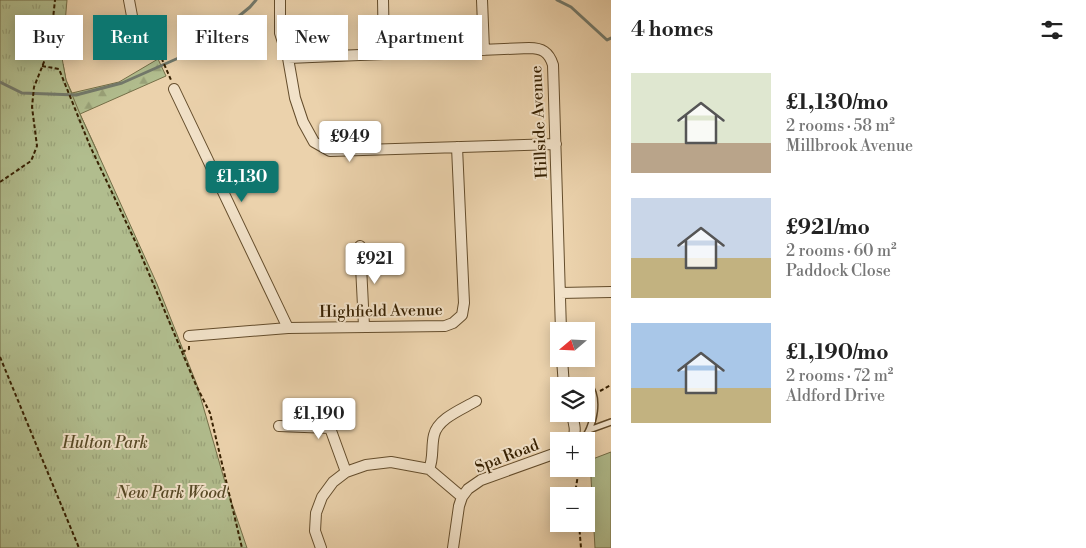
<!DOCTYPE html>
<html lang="en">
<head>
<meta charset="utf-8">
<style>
  :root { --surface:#fff; --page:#f6f6f6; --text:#222; --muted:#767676; --accent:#0f766e }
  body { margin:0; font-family:"Libre Bodoni",serif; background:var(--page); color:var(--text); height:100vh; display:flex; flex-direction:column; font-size:19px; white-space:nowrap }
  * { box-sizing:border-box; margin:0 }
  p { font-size:16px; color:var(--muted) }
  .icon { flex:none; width:28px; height:28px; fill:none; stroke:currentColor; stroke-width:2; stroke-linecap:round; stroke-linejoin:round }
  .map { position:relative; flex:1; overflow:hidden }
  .sheet { display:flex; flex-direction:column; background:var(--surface); width:475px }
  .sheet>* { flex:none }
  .banner { position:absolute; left:15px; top:15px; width:475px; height:45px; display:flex; gap:10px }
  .needle { width:32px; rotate:251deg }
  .tools { position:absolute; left:550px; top:322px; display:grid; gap:10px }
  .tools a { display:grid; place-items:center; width:45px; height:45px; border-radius:0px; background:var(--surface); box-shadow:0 2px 12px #0003; font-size:25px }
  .price { position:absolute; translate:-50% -42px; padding:0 11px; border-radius:5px; background:#fff; color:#222; font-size:16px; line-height:32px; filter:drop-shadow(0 1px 2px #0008) }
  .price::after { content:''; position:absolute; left:50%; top:30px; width:15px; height:11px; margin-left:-8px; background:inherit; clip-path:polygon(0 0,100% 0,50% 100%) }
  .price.on { background:var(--accent); color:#fff }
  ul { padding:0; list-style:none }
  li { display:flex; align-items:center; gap:15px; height:125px; padding:0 20px }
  li span { display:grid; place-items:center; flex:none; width:140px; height:100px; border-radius:0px; color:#555 }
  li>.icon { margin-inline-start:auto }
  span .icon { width:60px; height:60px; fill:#fffc; stroke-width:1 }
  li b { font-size:21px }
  h2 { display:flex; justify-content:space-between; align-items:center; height:60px; padding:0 20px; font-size:21px }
  .chip { padding:0 18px; border-radius:0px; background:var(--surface); box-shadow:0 2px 12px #0003; font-size:18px; line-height:45px }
  .chip.on { background:var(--accent); color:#fff }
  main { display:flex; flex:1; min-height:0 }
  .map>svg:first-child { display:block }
  .green { fill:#b1bd8e; stroke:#746f48 }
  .forest { fill:url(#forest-firs); stroke:#746f48 }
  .park { fill:url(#park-tufts); stroke:#746f48 }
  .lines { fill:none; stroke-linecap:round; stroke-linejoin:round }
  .stream { stroke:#737a6c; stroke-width:3 }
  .service-casing { stroke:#644d2c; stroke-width:8 }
  .minor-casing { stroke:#644d2c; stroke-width:12 }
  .path { stroke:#372102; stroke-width:2; stroke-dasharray:4 2.5; stroke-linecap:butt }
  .service { stroke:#f2e2c9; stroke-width:5 }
  .minor { stroke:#f2e2c9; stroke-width:10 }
  .labels { text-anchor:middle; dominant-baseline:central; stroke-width:4; stroke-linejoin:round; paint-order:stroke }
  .street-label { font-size:16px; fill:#372102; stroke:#f2e2c9 }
  .park-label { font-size:16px; font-style:italic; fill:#564825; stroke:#f2e2c9 }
</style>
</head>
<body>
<main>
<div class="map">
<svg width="611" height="548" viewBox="0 0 611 548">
  <defs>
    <pattern id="forest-firs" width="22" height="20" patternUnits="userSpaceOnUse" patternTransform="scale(1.25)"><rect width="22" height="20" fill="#b1bd8e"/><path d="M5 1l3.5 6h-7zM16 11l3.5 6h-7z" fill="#99a279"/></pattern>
    <pattern id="park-tufts" width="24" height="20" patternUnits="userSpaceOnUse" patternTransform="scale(1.25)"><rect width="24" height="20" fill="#b1bd8e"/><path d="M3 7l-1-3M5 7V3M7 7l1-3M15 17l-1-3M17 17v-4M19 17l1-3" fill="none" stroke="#99a279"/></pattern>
  </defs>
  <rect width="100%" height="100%" fill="#ebd2ac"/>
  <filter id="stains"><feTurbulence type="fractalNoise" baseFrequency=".004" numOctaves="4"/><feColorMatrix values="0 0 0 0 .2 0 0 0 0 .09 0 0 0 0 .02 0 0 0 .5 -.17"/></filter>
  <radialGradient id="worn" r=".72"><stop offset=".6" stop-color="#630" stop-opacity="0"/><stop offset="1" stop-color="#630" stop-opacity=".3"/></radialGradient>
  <path class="green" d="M611,452V548H595L590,460Z"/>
  <path class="forest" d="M158,59L166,76L80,114L98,153L0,173L63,64L66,80L72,93L119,82Z"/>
  <path class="park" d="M0,0H67L62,58L66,80L80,114L157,284L197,385L227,489L247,548H0Z"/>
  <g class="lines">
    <path class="stream" d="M557,0L571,7L607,40L611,38
      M0,82L22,93L76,95L122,83L183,56L194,37L209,24L233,21L250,7L256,0"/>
    <defs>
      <path id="service" d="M563,384C569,383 577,380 583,382C603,388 594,434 580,441
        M589,430L611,422"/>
      <path id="minor" d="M129,0L132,16L141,45
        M280,0V33L288,58L295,98L303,122L314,142L330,151L556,144
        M383,0L384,53
        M482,0L484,50
        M288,58L529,48C542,48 549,52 553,65L561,331
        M174,89L288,328
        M360,246L364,326
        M560,293L611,292
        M189,336L288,328L445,326L453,323L462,315L464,303L457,147
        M562,359L564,386
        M571,414C575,424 576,431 573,441
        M279,426L330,428L346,472
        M429,469C434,458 431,447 434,435C438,418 463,409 476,401
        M321,548L315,531L316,513L322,497L333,482L346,472L366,465L391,462L429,469L462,497
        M453,548L459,506L462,497L468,489L481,480L559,452"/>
    </defs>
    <use href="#service" class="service-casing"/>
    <use href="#minor" class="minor-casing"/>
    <path class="path" d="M152,43H155L171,80
      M42,66L59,69L90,146L136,243L196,385L210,413L242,548
      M0,182L31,161L37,146L32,107L34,87L50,47L55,0
      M182,352L189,349V346
      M0,357L79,548
      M600,391L611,385
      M577,496L576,487L579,469
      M579,524L581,548"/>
    <use href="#service" class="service"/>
    <use href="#minor" class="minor"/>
  </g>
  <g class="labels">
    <g class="street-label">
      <text transform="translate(539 122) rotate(-93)">Hillside Avenue</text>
      <text transform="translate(381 311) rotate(-1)">Highfield Avenue</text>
      <text transform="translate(507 456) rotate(-21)">Spa Road</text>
    </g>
    <g class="park-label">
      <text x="105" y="443">Hulton Park</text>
      <text x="171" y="493">New Park Wood</text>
    </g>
  </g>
  <rect width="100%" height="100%" filter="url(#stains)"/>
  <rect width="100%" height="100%" fill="url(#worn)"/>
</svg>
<div class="tools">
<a><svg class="needle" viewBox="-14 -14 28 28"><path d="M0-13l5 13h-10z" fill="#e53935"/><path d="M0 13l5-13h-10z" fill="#767676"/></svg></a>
<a><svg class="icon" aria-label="layers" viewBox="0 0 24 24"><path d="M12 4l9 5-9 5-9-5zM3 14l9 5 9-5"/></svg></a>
<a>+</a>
<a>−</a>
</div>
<b class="price" style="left:350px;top:163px">£949</b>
<b class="price on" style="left:242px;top:203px">£1,130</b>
<b class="price" style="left:375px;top:285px">£921</b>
<b class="price" style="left:319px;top:440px">£1,190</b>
<div class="banner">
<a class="chip">Buy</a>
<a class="chip on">Rent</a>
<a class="chip">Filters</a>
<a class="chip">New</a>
<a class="chip">Apartment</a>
</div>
</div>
<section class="sheet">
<h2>4 homes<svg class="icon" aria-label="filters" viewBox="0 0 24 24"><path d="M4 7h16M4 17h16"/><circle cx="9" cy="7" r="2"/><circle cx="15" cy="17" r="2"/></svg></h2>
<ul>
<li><span style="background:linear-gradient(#dfe7d0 70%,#b9a48a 0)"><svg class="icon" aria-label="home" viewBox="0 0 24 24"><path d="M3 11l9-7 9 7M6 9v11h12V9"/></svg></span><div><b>£1,130/mo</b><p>2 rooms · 58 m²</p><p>Millbrook Avenue</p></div></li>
<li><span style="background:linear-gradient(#c9d6e8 60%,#c2b280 0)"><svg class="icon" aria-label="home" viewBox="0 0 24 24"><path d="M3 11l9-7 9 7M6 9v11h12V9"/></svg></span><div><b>£921/mo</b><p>2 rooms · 60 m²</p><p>Paddock Close</p></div></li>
<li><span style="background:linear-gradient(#a9c7e8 65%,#c2b280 0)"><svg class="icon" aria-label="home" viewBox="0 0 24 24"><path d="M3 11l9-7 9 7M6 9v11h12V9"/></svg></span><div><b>£1,190/mo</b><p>2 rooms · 72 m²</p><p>Aldford Drive</p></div></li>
</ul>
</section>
</main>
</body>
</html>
